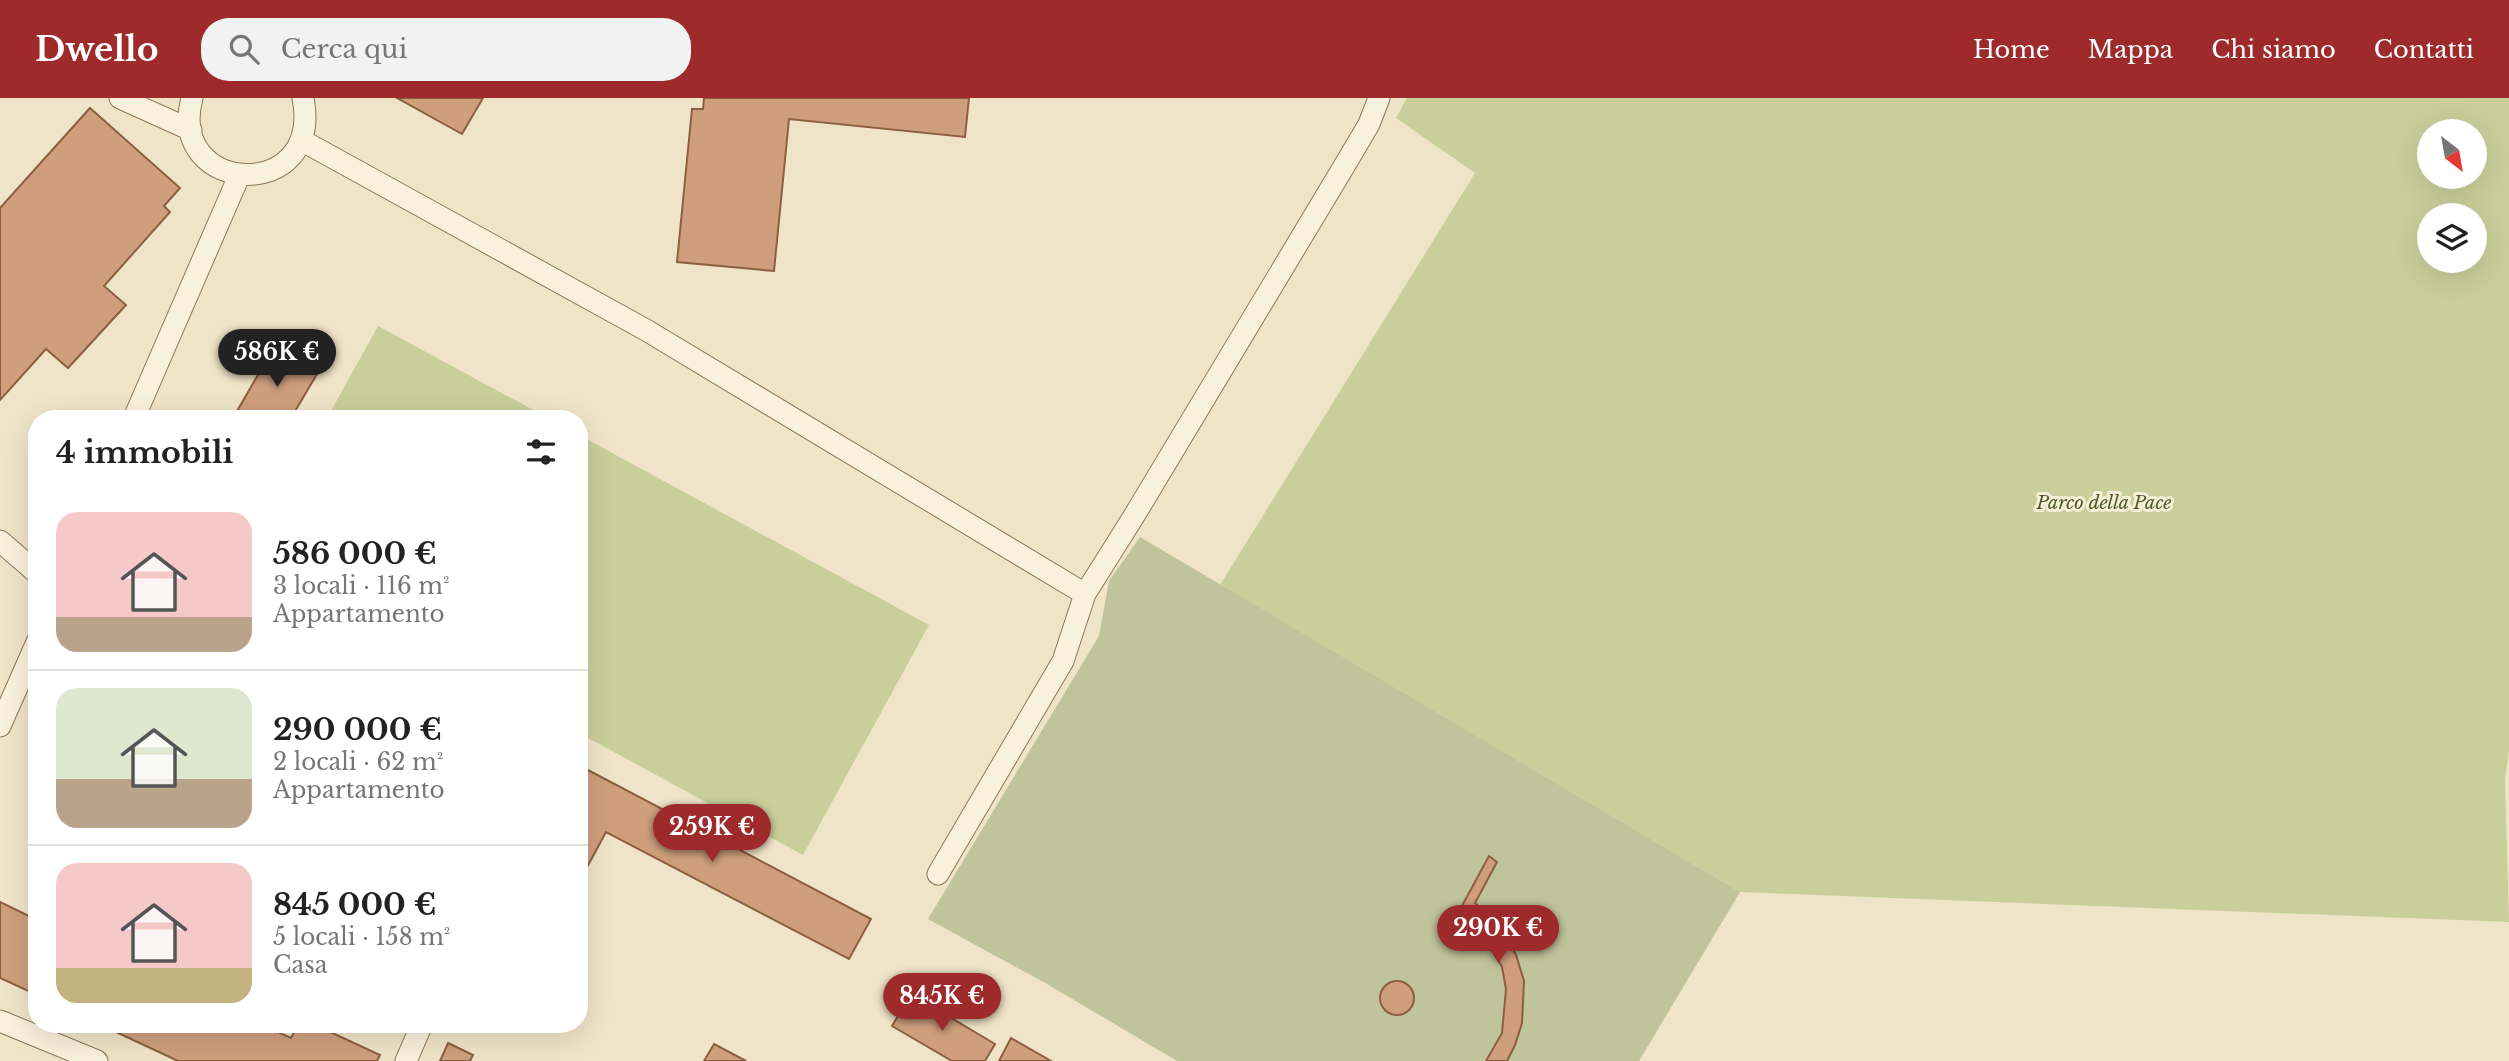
<!DOCTYPE html>
<html lang="it">
<head>
<meta charset="utf-8">
<style>
  :root { --surface:#fff; --page:#f2f2f2; --text:#222; --muted:#767676; --line:#e0e0e0; --accent:#9e2a2b }
  body { margin:0; font-family:"Libre Baskerville",serif; background:var(--page); color:var(--text); height:100vh; display:flex; flex-direction:column; font-size:26px; white-space:nowrap }
  * { box-sizing:border-box; margin:0 }
  p { font-size:23px; color:var(--muted) }
  .icon { flex:none; width:38px; height:38px; fill:none; stroke:currentColor; stroke-width:2; stroke-linecap:round; stroke-linejoin:round }
  .map { position:relative; flex:1; overflow:hidden }
  .panel { position:absolute; left:28px; top:312px; width:560px; height:623px; display:flex; flex-direction:column; background:var(--surface); border-radius:28px; box-shadow:0 7px 28px #0002 }
  .panel>* { flex:none }
  .needle { width:46px; rotate:149deg }
  .buttons { position:absolute; left:2417px; top:21px; display:grid; gap:14px }
  .buttons a { display:grid; place-items:center; width:70px; height:70px; border-radius:50%; background:var(--surface); box-shadow:0 7px 28px #0002; font-size:35px }
  .price { position:absolute; translate:-50% -60px; padding:0 16px; border-radius:24px; background:var(--accent); color:#fff; font-size:23px; line-height:46px; filter:drop-shadow(0 2px 4px #0008) }
  .price::after { content:''; position:absolute; left:50%; top:42px; width:21px; height:16px; margin-left:-10px; background:inherit; clip-path:polygon(0 0,100% 0,50% 100%) }
  .price.current { background:#222; color:#fff }
  ul { padding:0; list-style:none }
  li { display:flex; align-items:center; gap:21px; height:175px; padding:0 28px }
  li+li { border-top:2px solid var(--line) }
  li span { display:grid; place-items:center; flex:none; width:196px; height:140px; border-radius:21px; color:#555 }
  li>.icon { margin-inline-start:auto }
  span .icon { width:84px; height:84px; fill:#fffc; stroke-width:1 }
  li b { font-size:30px }
  h2 { display:flex; justify-content:space-between; align-items:center; height:84px; padding:0 28px; font-size:30px }
  header { display:flex; align-items:center; gap:42px; box-sizing:border-box; height:98px; padding:0 35px; background:var(--accent); color:#fff }
  header strong { font-size:33px }
  nav { display:flex; gap:38px; margin-inline-start:auto; font-size:24px }
  .search { width:490px; height:63px; background:var(--page); display:flex; align-items:center; gap:18px; box-sizing:border-box; padding:0 24px; border-radius:28px; color:var(--muted); font-size:26px }
  .map>svg:first-child { display:block }
  .green { fill:#c9cf9b; fill-rule:evenodd }
  .cemetery { fill:#bfc49a }
  .building { fill:#cf9f7d; stroke:#8d5f41; stroke-width:2 }
  .lines { fill:none; stroke-linecap:round; stroke-linejoin:round }
  .service-casing { stroke:#8d765c; stroke-width:23 }
  .service { stroke:#faf1dc; stroke-width:21 }
  .labels { text-anchor:middle; dominant-baseline:central; stroke-width:6; stroke-linejoin:round; paint-order:stroke }
  .park-label { font-size:18px; font-style:italic; fill:#4d5a26; stroke:#f7eed8 }
</style>
</head>
<body>
<header>
<strong>Dwello</strong>
<div class="search"><svg class="icon" aria-label="search" viewBox="0 0 24 24"><circle cx="10" cy="10" r="6"/><path d="M15 15l6 6"/></svg>Cerca qui</div>
<nav><a>Home</a><a>Mappa</a><a>Chi siamo</a><a>Contatti</a></nav>
</header>
<div class="map">
<svg width="2509" height="963" viewBox="0 0 2509 963">
  <rect width="100%" height="100%" fill="#f0e4c8"/>
  <path class="green" d="M1407,0H2509V652L2505,682L2509,824L1740,794L1220,487L1475,75L1396,20ZM2474,33V79H2429V33ZM2474,117V163H2429V117Z
    M378,228L548,320H327Z
    M579,337L929,527L803,757L579,635Z"/>
  <path class="cemetery" d="M1140,439L1740,794L1639,963H1177L1047,886L928,821L1099,538L1109,483Z"/>
  <path class="building" d="M397,0H483L462,36Z
    M704,0H969L965,39L789,21L774,173L677,164L692,11H703Z
    M90,10L180,90L164,108L170,114L104,188L126,207L68,270L46,251L0,302V110Z
    M273,251L317,276L291,320H233Z
    M586,671L871,821L849,861L606,734L579,784V684Z
    M1489,758L1497,764L1475,805L1500,829L1516,857L1524,883L1522,925L1515,947L1507,963H1486L1502,935L1506,891L1502,869L1490,849L1474,830L1457,817Z
    M37,802V822L29,818Z
    M0,804L37,822V897L0,880Z
    M1380 900a17 17 0 1 1 34 0a17 17 0 1 1-34 0Z
    M911,896L995,946L985,963H952L892,928Z
    M99,926H260L291,940L298,926H313L380,957L377,963H178Z
    M1011,940L1051,963H999Z
    M448,945L473,957L470,963H440Z
    M714,946L746,963H704Z"/>
  <g class="lines">
    <defs>
      <path id="service" d="M120,0L191,32
        M192,0C166,98 324,106 303,0
        M301,42L646,232L1085,496L1134,418L1349,60L1369,26L1379,0
        M134,320L239,78
        M0,443L37,475
        M0,628L37,544
        M938,776L1063,563L1085,496
        M0,923L97,963
        M406,963L422,926"/>
    </defs>
    <use href="#service" class="service-casing"/>
    <use href="#service" class="service"/>
  </g>
  <g class="labels">
    <g class="park-label">
      <text x="2104" y="405">Parco della Pace</text>
    </g>
  </g>
</svg>
<div class="buttons">
<a><svg class="needle" viewBox="-14 -14 28 28"><path d="M0-13l5 13h-10z" fill="#e53935"/><path d="M0 13l5-13h-10z" fill="#767676"/></svg></a>
<a><svg class="icon" aria-label="layers" viewBox="0 0 24 24"><path d="M12 4l9 5-9 5-9-5zM3 14l9 5 9-5"/></svg></a>
</div>
<b class="price current" style="left:277px;top:291px">586K €</b>
<b class="price" style="left:712px;top:766px">259K €</b>
<b class="price" style="left:1498px;top:867px">290K €</b>
<b class="price" style="left:942px;top:935px">845K €</b>
<section class="panel">
<h2>4 immobili<svg class="icon" aria-label="filters" viewBox="0 0 24 24"><path d="M4 7h16M4 17h16"/><circle cx="9" cy="7" r="2"/><circle cx="15" cy="17" r="2"/></svg></h2>
<ul>
<li><span style="background:linear-gradient(#f6c9c9 75%,#b9a48a 0)"><svg class="icon" aria-label="home" viewBox="0 0 24 24"><path d="M3 11l9-7 9 7M6 9v11h12V9"/></svg></span><div><b>586 000 €</b><p>3 locali · 116 m²</p><p>Appartamento</p></div></li>
<li><span style="background:linear-gradient(#dfe7d0 65%,#b9a48a 0)"><svg class="icon" aria-label="home" viewBox="0 0 24 24"><path d="M3 11l9-7 9 7M6 9v11h12V9"/></svg></span><div><b>290 000 €</b><p>2 locali · 62 m²</p><p>Appartamento</p></div></li>
<li><span style="background:linear-gradient(#f6c9c9 75%,#c2b280 0)"><svg class="icon" aria-label="home" viewBox="0 0 24 24"><path d="M3 11l9-7 9 7M6 9v11h12V9"/></svg></span><div><b>845 000 €</b><p>5 locali · 158 m²</p><p>Casa</p></div></li>
</ul>
</section>
</div>
</body>
</html>
